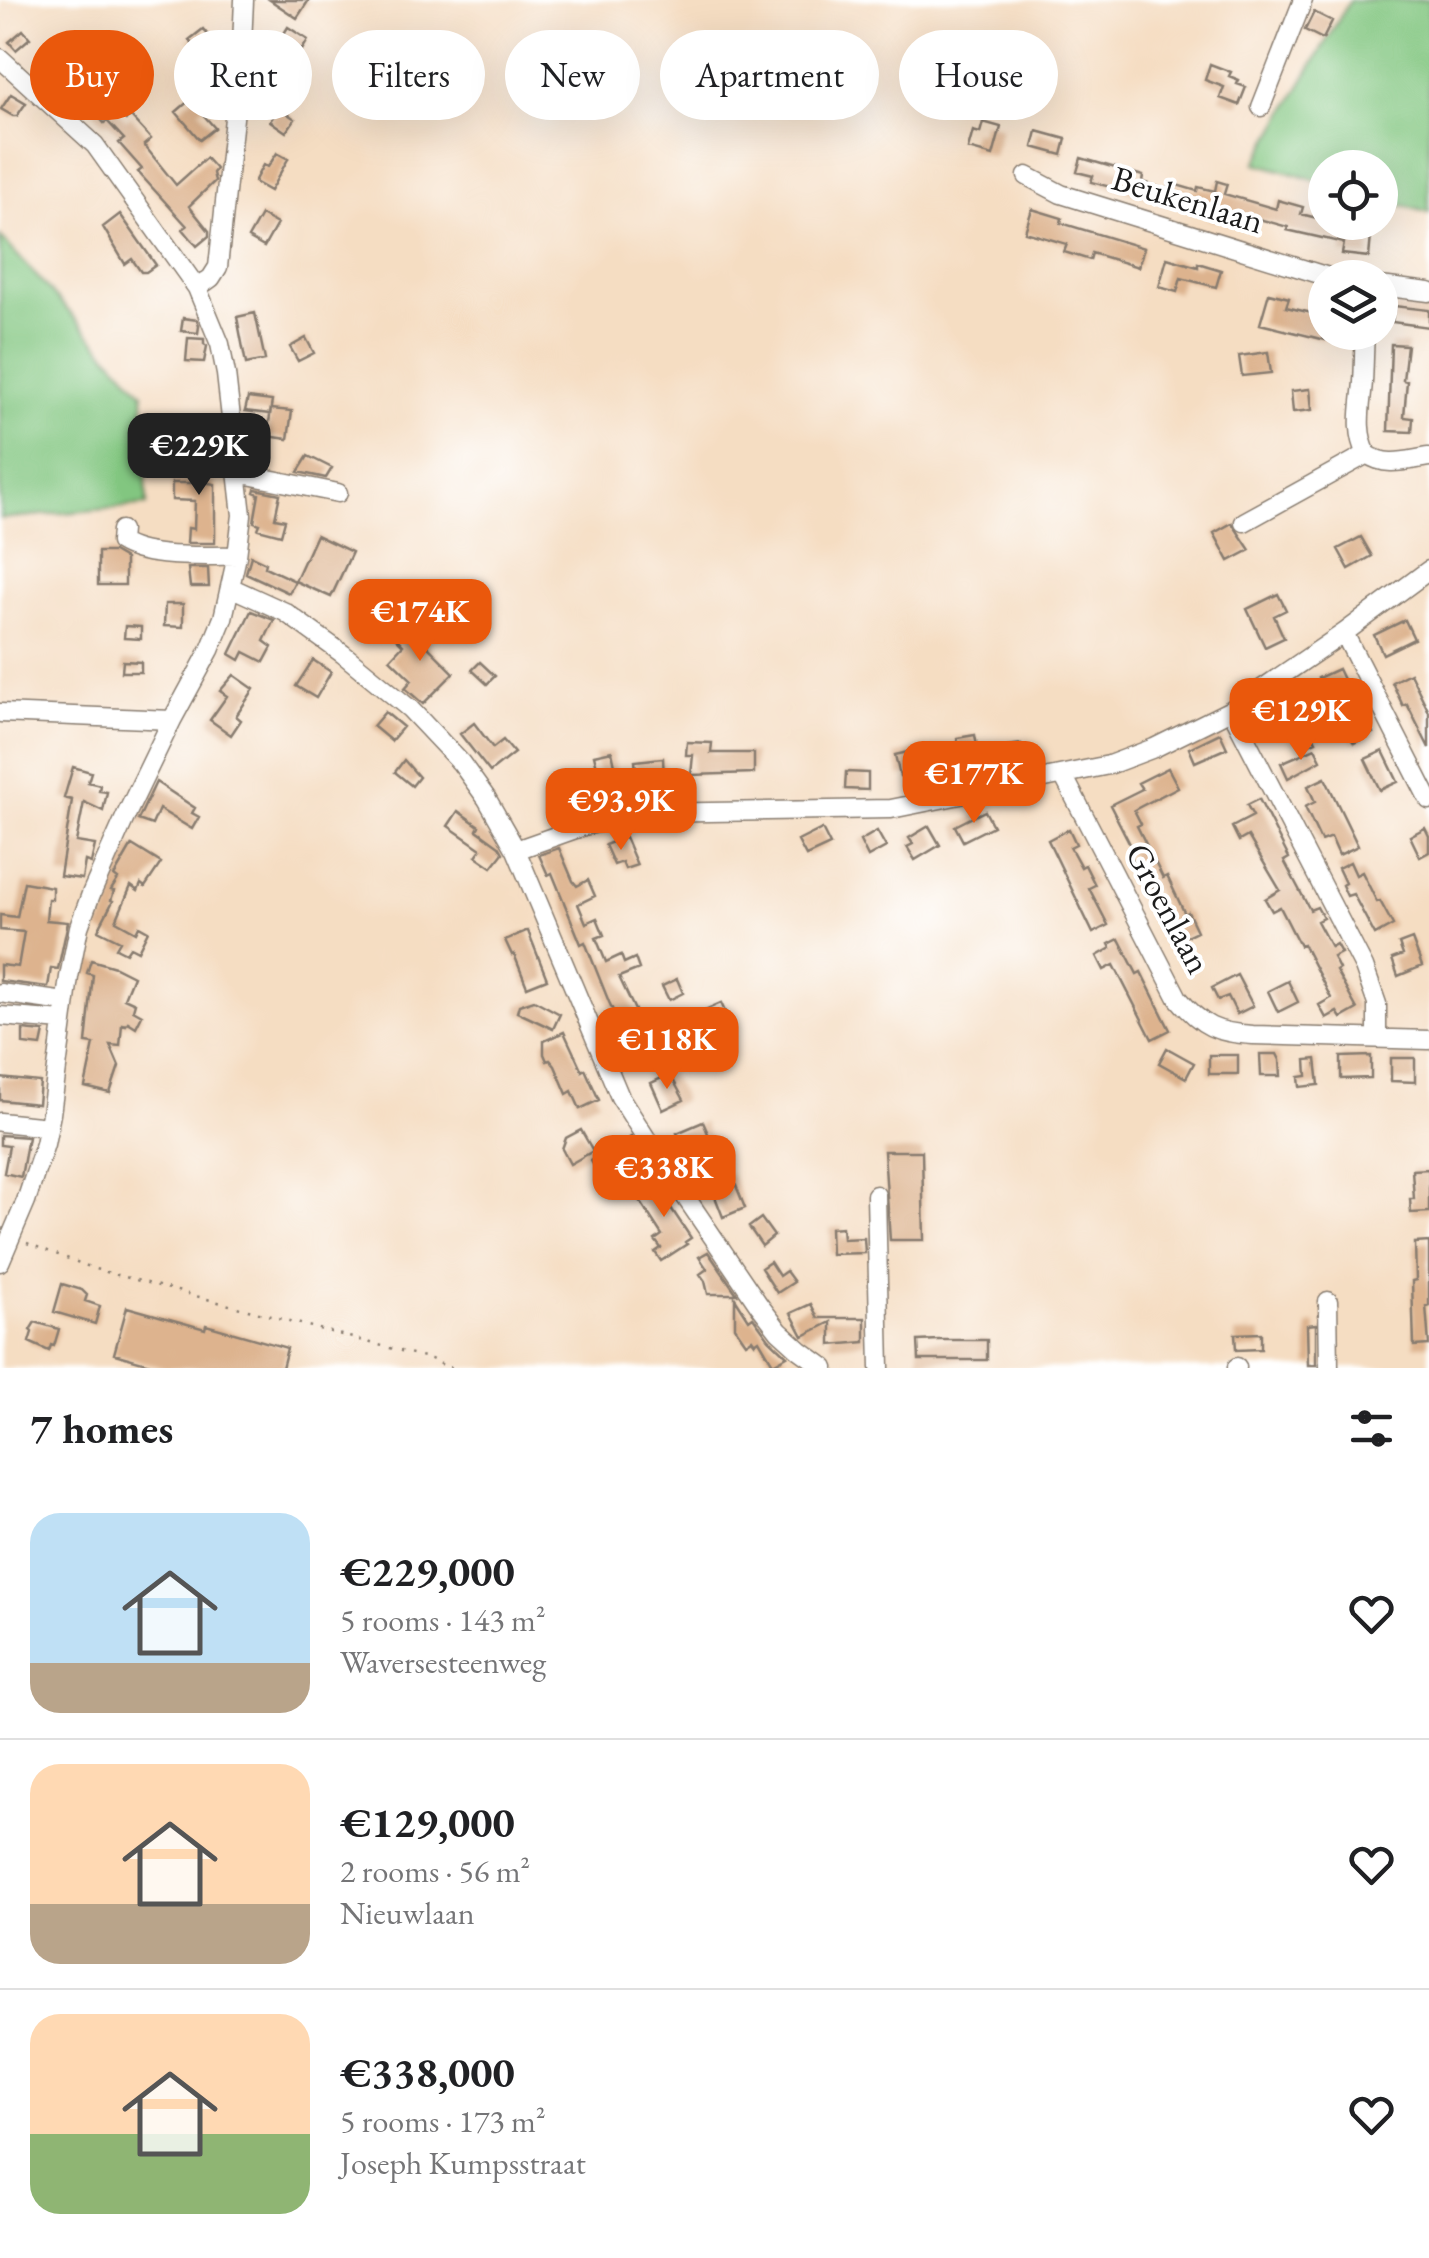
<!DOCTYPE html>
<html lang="en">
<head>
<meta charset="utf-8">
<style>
  :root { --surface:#fff; --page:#f6f6f6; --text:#202124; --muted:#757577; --line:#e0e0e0; --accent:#ea580c }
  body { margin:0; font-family:"EB Garamond",serif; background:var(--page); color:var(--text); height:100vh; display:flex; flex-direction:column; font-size:38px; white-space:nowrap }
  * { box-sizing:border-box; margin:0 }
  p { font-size:32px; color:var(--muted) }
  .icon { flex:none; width:55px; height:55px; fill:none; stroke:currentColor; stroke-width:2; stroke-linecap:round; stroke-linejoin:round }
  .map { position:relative; height:1368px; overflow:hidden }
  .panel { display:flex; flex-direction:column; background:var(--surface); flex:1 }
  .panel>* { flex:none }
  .hud { position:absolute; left:30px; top:30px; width:1370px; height:90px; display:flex; gap:20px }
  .controls { position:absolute; left:1308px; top:150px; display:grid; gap:20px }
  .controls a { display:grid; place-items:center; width:90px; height:90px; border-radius:50%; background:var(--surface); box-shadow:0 10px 40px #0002; font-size:50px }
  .price { position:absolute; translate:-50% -85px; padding:0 22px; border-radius:20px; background:var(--accent); color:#fff; font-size:32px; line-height:65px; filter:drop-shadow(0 2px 5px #0008) }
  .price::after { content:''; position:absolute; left:50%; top:60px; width:30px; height:22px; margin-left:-15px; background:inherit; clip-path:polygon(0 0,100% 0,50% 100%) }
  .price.active { background:#222; color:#fff }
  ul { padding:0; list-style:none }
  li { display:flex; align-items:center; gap:30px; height:250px; padding:0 30px }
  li+li { border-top:2px solid var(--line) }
  li span { display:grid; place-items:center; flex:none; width:280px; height:200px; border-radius:30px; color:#555 }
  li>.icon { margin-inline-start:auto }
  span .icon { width:120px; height:120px; fill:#fffc; stroke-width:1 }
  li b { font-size:42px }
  h2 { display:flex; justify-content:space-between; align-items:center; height:120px; padding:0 30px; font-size:42px }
  .tag { padding:0 35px; border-radius:45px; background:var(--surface); box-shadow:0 10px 40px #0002; font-size:35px; line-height:90px }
  .tag.active { background:var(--accent); color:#fff }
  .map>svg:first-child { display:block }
  .green { fill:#82c680; stroke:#4f714e; stroke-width:2.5 }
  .building { fill:#ddb38e }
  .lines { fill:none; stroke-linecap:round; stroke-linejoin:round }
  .minor-casing { stroke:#887c6f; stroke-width:21 }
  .path { stroke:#887c6f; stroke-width:2.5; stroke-dasharray:2.5 8; stroke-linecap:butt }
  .minor { stroke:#fff; stroke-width:18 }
  .labels { text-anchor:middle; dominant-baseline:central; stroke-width:8; stroke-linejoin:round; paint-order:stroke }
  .street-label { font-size:35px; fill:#1c1c1c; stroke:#fff }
</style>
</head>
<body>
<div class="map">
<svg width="1429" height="1368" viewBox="0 0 1429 1368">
  <rect width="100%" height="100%" fill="#fff"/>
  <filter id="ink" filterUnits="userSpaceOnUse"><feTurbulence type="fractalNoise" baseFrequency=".01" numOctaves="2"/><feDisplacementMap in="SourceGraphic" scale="20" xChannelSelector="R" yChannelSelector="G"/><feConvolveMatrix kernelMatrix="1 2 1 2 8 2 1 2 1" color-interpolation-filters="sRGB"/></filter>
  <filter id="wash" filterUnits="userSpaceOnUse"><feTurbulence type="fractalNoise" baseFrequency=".0048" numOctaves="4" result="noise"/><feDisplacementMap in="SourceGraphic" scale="40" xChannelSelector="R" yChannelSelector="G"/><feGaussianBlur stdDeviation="2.25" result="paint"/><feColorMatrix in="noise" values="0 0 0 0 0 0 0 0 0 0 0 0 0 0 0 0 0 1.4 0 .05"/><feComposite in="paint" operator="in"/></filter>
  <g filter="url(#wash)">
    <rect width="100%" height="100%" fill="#f5ddc2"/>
    <path class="green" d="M1350,0H1429V213L1380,199V168H1325V183L1256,163Z
      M0,236L143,393L147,505L0,519Z"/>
    <g id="blocks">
      <path class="building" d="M270,0H309L297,18Z
        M1314,12L1332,21L1323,39L1305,30Z
        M288,27L308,40L302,50L294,45L286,59L273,51Z
        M203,29L218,47L214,51L222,61L213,68L189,40Z
        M23,30L30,38L16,50L9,42Z
        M58,45L84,68L69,85L43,63Z
        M1210,64L1231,72L1229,76L1239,80L1237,84L1246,87L1239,105L1220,98L1224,87L1205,80Z
        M271,68L286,77L276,93L262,83Z
        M209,80L220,94L199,110L215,128L200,140L176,112L197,94L194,91Z
        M97,88L126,120L131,117L151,139L144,145L176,185L206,158L216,169L213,173L215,181L189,206L209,231V236L197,246L183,229L187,226L138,172L142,169L119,143L124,139L107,121L104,123L84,100Z
        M11,94L26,103L17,116H13L1,109Z
        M279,108L295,119L286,132L270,121Z
        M983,122L1001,127L993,156L968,149L973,131L980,133Z
        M1037,131L1066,139L1062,155L1033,147Z
        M277,153L288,159L270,191L254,182L263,165L268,167Z
        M1081,158L1143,176L1142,182L1168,190L1170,183L1197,191L1198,187L1215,191L1217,181L1227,184L1224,194L1276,209L1278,200L1303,207L1301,214L1325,220V222L1334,223L1332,232L1371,236L1369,257L1342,254L1344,243L1287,230L1288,227L1259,219L1258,224L1219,213L1217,221L1207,218L1210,206L1181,198L1179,205L1091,182L1093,176L1077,172Z
        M1032,209L1062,218L1061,223L1144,248L1138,267L1092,253L1090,260L1064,252L1067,244L1025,232Z
        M120,214L156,265L146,272H141L132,259L125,264L103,227Z
        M261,215L277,224L264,247L248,238Z
        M1167,258L1198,267V263L1221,270L1216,287L1181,278L1177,292L1159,287Z
        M1269,293L1289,298L1286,307L1325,316V340L1260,324Z
        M1394,306L1429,310V327L1392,322Z
        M255,313L265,360L246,364L237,317Z
        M183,318L197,320L199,326L198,333L181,331Z
        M188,338L204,339V344L207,346L204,362L186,361Z
        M306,338L314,353L298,361L290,347Z
        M1391,344L1407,345L1403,380L1407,381L1404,417L1413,418L1412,432L1388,431Z
        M1268,352L1271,373L1242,376L1239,356Z
        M1310,389L1312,410L1293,412L1291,391Z
        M248,398L272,401L270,414L245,411Z
        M271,409L292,411L288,439L267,436Z
        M264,443L266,466L250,463L249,444Z
        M206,447L208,483L215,484V543H187L188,528L194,529L195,501L172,500V483H191L190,448Z
        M308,456L332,468L326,478L298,472Z
        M255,489L280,494L275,518L285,520L281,535L258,529L260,524L254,522L259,494L254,492Z
        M1232,523L1250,550L1229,561L1214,533Z
        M316,535L352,552L331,597L295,581Z
        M1361,537L1372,556L1349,569L1338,549Z
        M98,552H113L125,559V585H98Z
        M251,556L266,563L265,567L295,581L289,593L246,573Z
        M188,568H208L209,587H190Z
        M1278,594L1286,610L1274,616L1284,638L1265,647L1247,609Z
        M165,604H183V627L164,626Z
        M251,611L274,620L264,641L272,647L264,662L244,652L240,660L230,654Z
        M1405,620L1414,639L1383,654L1374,635Z
        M409,622L429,641L426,645L454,673L423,704L405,688L412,680L390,659L403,645L395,637Z
        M125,626L141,627V639L124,638Z
        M313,660L331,672L316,698L296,686Z
        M123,661L141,662V672H122Z
        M480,662L495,676L487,684L472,670Z
        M1338,669L1348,690L1328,699L1318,678Z
        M1410,673L1429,712V748L1407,704L1403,706L1392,682Z
        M234,675L254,689L236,716L241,720L231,735L210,720L227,696L220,691Z
        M1290,702L1299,717L1266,735L1258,720Z
        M385,712L403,727L391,741L373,726Z
        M1362,713L1373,733L1354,743L1343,724Z
        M1306,721L1316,741L1304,746L1294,727Z
        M474,723L493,748L503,740L514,753L490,772L460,734Z
        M1220,733L1227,748L1195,762L1189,748Z
        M975,735L980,763L962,766L957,738Z
        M687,742L712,743L711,753H754V773L691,775L693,755H686Z
        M1021,744L1024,768L1010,770L1007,746Z
        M925,748L930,769L900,776L895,755Z
        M1315,748L1321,760L1288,778L1281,763Z
        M612,751L621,794L589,801L584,778L599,775L594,755Z
        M1383,751L1398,782L1380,790L1365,759Z
        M663,758L664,778L637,780L635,761Z
        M404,760L419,777L412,786L395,772Z
        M73,767L91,772L88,782L100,785L99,791L107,792L103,811L84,802L76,842L95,845L91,863L85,861L82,879L60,876L72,800L64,798Z
        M1168,768L1178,787L1134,810L1141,824L1137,826L1163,878L1167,876L1185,914L1188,912L1197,931L1174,942L1165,923L1169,921L1145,869L1139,872L1128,850L1132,848L1110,805L1142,789L1138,783Z
        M846,772L868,773V790L845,789Z
        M1325,778L1358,846L1339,855L1331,837L1321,841L1305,807L1315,802L1308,786Z
        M156,782L195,808L192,813L199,817L192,829L159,809L152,825L138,820Z
        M1259,799L1289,858L1284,861L1310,910L1317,907L1323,918L1317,921L1331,947L1336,944L1341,953L1333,957L1339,969L1336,971L1357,1009L1341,1018L1337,1012L1326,1018L1319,1005L1331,998L1303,944L1300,946L1280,907L1272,911L1265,899L1280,890L1248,836L1239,841L1232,827L1253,816L1247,805Z
        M458,811L479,826L477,830L499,846L503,853L492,867L476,856L481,849L448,826Z
        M985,811L993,826L963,841L955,826Z
        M929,826L940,845L915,860L907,847L913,844L909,838Z
        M1425,828L1429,836V852L1420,857L1410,836Z
        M822,829L830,845L806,856L798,841Z
        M1069,829L1076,844L1070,847L1081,867L1085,865L1095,885L1089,888L1108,925L1093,933L1048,840Z
        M877,831L886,847L868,857L860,841Z
        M625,837L637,865L625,869L622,862L614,865L605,845Z
        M132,845L161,863L145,887L141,884L138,891L131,886L116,921L136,932L139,926L148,931L138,951L130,947L126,953L116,948L120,941L98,930L113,901L111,900L114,891L111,890L118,879L114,876Z
        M559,848L573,881L577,886L588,880L595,896L578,904L586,923L597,918L604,935L596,938L606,962L621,955L624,963L635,958L639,969L619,977L644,1029L665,1019L669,1026L721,1003L727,1016L674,1039L677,1044L637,1062L609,1002L585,942L581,944L552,873L548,875L539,855Z
        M1350,862L1356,875L1362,872L1377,902L1380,901L1393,925L1375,935L1353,894L1347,896L1342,885L1345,883L1338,868Z
        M24,882L52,887V899H48L46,920L68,922L58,969L51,968L48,987L0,981V965L18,967L24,932L0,930V915L17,917Z
        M526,931H528L547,979L527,987L514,954L512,955L505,940Z
        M1119,939L1137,974L1141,972L1170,1030L1152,1039L1114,965L1104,970L1097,956L1111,948L1109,944Z
        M1412,939L1422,966L1398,976L1392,959L1403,955L1399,944Z
        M91,960L115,967L133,976L124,998L135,1003L133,1010L142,1015L136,1027L128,1022L126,1025L122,1024L120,1046L110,1045L119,1066L110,1093L85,1087L94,1044L86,1043L93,975L87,973Z
        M1237,975L1253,1006L1237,1014L1228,996L1218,1000L1212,988Z
        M677,979L683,993L669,1000L662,986Z
        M1288,981L1298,1002L1278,1012L1268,991Z
        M534,1000L560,1014L553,1029L517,1012L519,1005Z
        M23,1030L44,1032L41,1046L23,1044Z
        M564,1032L582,1071L585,1069L599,1100L580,1109L572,1091L567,1094L555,1066L550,1060L547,1061L544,1054V1041Z
        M1167,1048L1194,1063L1186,1078L1159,1063Z
        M1260,1054H1277L1280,1060L1281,1076H1261Z
        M1209,1055H1238V1074H1209Z
        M1371,1056V1078L1341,1079V1057Z
        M1391,1058H1415V1082L1391,1081Z
        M1316,1059L1319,1085L1300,1087L1299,1077L1307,1076L1306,1060Z
        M670,1074L684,1100L663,1110L651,1083Z
        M0,1078L40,1082L38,1104L0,1100Z
        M703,1122L726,1175L731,1173L745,1208L723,1217L703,1166L693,1171L677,1133Z
        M581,1130L593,1151L570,1164L562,1149L566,1138Z
        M0,1135L28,1137L21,1177L4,1173L9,1146L0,1145Z
        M631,1137L637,1147L623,1156L626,1160L602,1178L591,1161Z
        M884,1151H922L924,1240H890Z
        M1429,1169V1212L1411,1213L1410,1199H1414L1412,1170Z
        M655,1175L670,1197L665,1199L691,1238L685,1242L687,1244L661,1261L655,1252L661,1248L655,1240L662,1235L640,1201L653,1194L645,1182Z
        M761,1218L774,1236L762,1246L749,1227Z
        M842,1227L843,1239L864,1238L865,1253L831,1254L830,1228Z
        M1429,1242V1305L1426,1306L1429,1345L1414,1346L1412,1281L1416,1280L1415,1243Z
        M708,1252L737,1294H708L705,1281L700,1274L707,1269L699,1257Z
        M770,1262L779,1276L786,1271L794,1282L777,1293L761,1268Z
        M62,1284L82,1290L87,1295L85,1301L100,1306L95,1324L54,1312Z
        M735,1298L749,1320L753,1317L769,1339L787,1356L773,1364L759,1340L755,1343L752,1339L746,1343L735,1327Z
        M811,1304L818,1318H865V1342L831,1345V1322L803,1336L791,1313Z
        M127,1307L205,1329L206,1325L287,1348L282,1368H164L114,1354Z
        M35,1322L59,1329L54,1346L51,1345L49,1351L29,1342L32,1332L30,1330Z
        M1316,1324V1365H1308L1307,1325Z
        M1261,1333V1349L1236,1350L1235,1334Z
        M939,1340H987V1360H919L918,1341Z"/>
    </g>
  </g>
  <g filter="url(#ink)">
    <use href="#blocks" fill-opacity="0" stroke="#887c6f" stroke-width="2.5"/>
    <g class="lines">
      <defs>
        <path id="minor" d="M0,58L95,145L197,288L220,344L226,374L242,515L237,556L223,618L210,650L172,720L127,813L91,894L79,927L69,977L51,1114L45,1144L26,1201L0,1262
          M1261,107L1303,0
          M1027,176L1061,194L1332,278
          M1380,286L1429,292
          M197,288L211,278L218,267L242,44L244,0
          M1365,332C1364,349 1364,366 1363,382C1361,408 1355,430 1367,454
          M238,473L338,493
          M1244,522L1367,454C1386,468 1407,460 1429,457
          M121,530L120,542C148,560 204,555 237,556
          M230,587L285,612L343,654L410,709L461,763L487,799L516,850L620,1097L651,1146L759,1305L779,1331L800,1350L825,1368
          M1344,633L1429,800
          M1231,710L1364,967L1377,1004V1038
          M0,713L172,720
          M1063,775L1178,998C1202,1027 1217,1033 1253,1035L1429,1040
          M516,850L584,826L644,813L891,809L1109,765L1154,748L1231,710L1344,633L1429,570
          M0,993L65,1002
          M0,1016L63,1021
          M0,1122L49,1127
          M876,1195L880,1368
          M1328,1301L1329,1368
          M1237,1367V1368"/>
      </defs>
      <use href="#minor" class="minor-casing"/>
      <path class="path" d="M27,1243L95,1269L431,1359L447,1367L457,1368"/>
      <use href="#minor" class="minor"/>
    </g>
  </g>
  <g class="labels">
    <g class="street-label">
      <text transform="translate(1188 199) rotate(17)">Beukenlaan</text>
      <text transform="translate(1169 908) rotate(62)">Groenlaan</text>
    </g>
  </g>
</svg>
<div class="controls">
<a><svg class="icon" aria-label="locate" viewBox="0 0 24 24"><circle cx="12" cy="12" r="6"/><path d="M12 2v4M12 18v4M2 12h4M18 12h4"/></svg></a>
<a><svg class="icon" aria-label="layers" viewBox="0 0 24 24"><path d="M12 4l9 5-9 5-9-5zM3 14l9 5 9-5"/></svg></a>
</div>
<b class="price active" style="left:199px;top:498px">€229K</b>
<b class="price" style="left:420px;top:664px">€174K</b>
<b class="price" style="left:1301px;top:763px">€129K</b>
<b class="price" style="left:974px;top:826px">€177K</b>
<b class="price" style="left:621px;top:853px">€93.9K</b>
<b class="price" style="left:667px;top:1092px">€118K</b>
<b class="price" style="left:664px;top:1220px">€338K</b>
<div class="hud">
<a class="tag active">Buy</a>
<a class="tag">Rent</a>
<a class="tag">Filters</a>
<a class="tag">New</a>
<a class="tag">Apartment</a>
<a class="tag">House</a>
</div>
</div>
<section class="panel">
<h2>7 homes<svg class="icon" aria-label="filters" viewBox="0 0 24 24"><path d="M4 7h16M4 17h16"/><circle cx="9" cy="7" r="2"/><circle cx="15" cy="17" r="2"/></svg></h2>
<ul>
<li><span style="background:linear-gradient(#bfe0f5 75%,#b9a48a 0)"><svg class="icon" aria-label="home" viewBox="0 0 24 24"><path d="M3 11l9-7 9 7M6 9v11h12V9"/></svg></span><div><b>€229,000</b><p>5 rooms · 143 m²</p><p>Waversesteenweg</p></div><svg class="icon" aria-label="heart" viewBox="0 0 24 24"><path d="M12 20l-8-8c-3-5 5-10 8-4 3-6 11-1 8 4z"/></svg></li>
<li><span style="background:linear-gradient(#ffd9b3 70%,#b9a48a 0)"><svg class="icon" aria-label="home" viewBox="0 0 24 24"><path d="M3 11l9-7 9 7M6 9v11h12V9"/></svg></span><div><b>€129,000</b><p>2 rooms · 56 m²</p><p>Nieuwlaan</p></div><svg class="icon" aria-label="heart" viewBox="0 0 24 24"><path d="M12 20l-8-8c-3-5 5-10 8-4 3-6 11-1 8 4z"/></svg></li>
<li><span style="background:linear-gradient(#ffd9b3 60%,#8fb573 0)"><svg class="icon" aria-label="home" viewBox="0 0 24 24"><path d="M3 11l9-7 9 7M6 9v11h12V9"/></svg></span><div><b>€338,000</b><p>5 rooms · 173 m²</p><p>Joseph Kumpsstraat</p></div><svg class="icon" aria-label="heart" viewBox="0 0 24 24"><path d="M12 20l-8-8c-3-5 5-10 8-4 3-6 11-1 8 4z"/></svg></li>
</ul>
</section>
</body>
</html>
